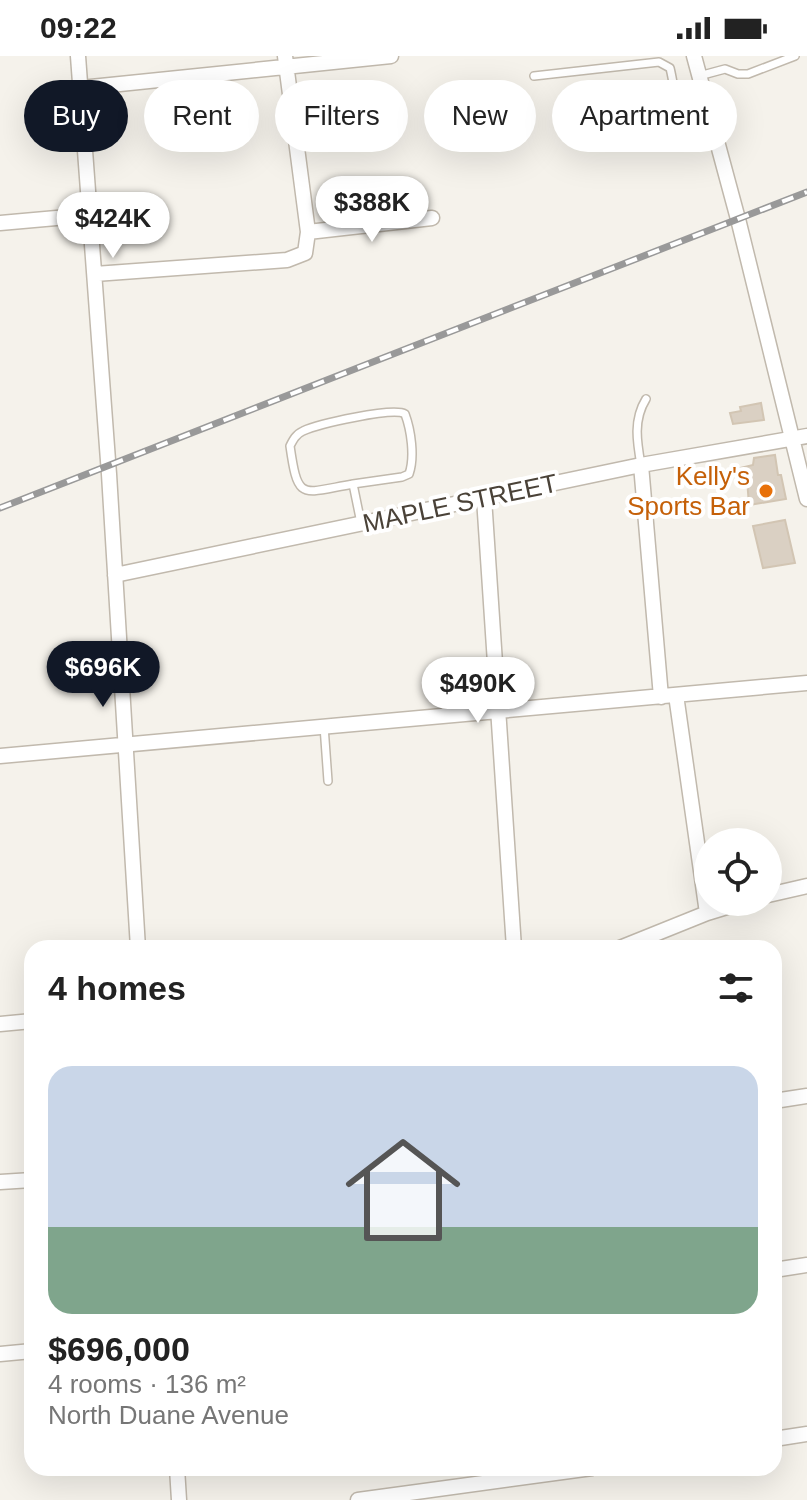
<!DOCTYPE html>
<html lang="en">
<head>
<meta charset="utf-8">
<style>
  :root { --surface:#fff; --page:#f6f6f6; --text:#222; --muted:#767676; --line:#e0e0e0; --accent:#111827 }
  body { margin:0; font-family:Helvetica,sans-serif; background:var(--page); color:var(--text); height:100vh; display:flex; flex-direction:column; font-size:30px; white-space:nowrap }
  * { box-sizing:border-box; margin:0 }
  p { font-size:26px; color:var(--muted) }
  .icon { flex:none; width:44px; height:44px; fill:none; stroke:currentColor; stroke-width:2; stroke-linecap:round; stroke-linejoin:round }
  .map { position:relative; flex:1; overflow:hidden }
  .side { position:absolute; left:24px; top:884px; width:758px; height:536px; display:flex; flex-direction:column; background:var(--surface); border-radius:24px; box-shadow:0 8px 32px #0002 }
  .side>* { flex:none }
  .hud { position:absolute; left:24px; top:24px; width:760px; height:72px; display:flex; gap:16px }
  .fabs { position:absolute; left:694px; top:772px; display:grid; gap:16px }
  .fabs a { display:grid; place-items:center; width:88px; height:88px; border-radius:50%; background:var(--surface); box-shadow:0 8px 32px #0002; font-size:40px }
  .price { position:absolute; translate:-50% -68px; padding:0 18px; border-radius:28px; background:#fff; color:#222; font-size:26px; line-height:52px; filter:drop-shadow(0 2px 4px #0008) }
  .price::after { content:''; position:absolute; left:50%; top:48px; width:24px; height:18px; margin-left:-12px; background:inherit; clip-path:polygon(0 0,100% 0,50% 100%) }
  .price.current { background:var(--accent); color:#fff }
  ul { padding:0; list-style:none }
  li { display:grid; align-content:center; gap:16px; height:424px; padding:0 24px }
  li+li { border-top:2px solid var(--line) }
  li span { display:grid; place-items:center; height:248px; border-radius:24px; color:#555 }
  li>.icon { margin-inline-start:auto }
  span .icon { width:144px; height:144px; fill:#fffc; stroke-width:1 }
  li b { font-size:34px }
  h2 { display:flex; justify-content:space-between; align-items:center; height:96px; padding:0 24px; font-size:34px }
  .chip { padding:0 28px; border-radius:36px; background:var(--surface); box-shadow:0 8px 32px #0002; font-size:28px; line-height:72px }
  .chip.current { background:var(--accent); color:#fff }
  .status { display:flex; justify-content:space-between; align-items:center; height:56px; padding:0 40px; background:var(--surface); direction:ltr }
  .status svg { height:22px; fill:currentColor }
  .map>svg:first-child { display:block }
  .building { fill:#dad0c3; stroke:#d2c5b3; stroke-width:2 }
  .lines { fill:none; stroke-linecap:round; stroke-linejoin:round }
  .lane-casing { stroke:#c1b9ad; stroke-width:10 }
  .street-casing { stroke:#c1b9ad; stroke-width:17 }
  .lane { stroke:#fff; stroke-width:7 }
  .street { stroke:#fff; stroke-width:14 }
  .rail-casing { stroke:#999; stroke-width:7 }
  .rail { stroke:#fff; stroke-width:4; stroke-dasharray:12; stroke-linecap:butt }
  .food-dot { fill:#e8710a; stroke:#fff; stroke-width:3 }
  .labels { text-anchor:middle; dominant-baseline:central; stroke-width:8; stroke-linejoin:round; paint-order:stroke }
  .food-label { font-size:26px; fill:#c56008; stroke:#fff; text-anchor:end }
  .street-label { font-size:26px; fill:#4a4238; stroke:#fff }
</style>
</head>
<body>
<div class="status"><b>09:22</b><svg viewBox="0 0 49 12"><path d="M0 12V9h3v3zM5 12V6h3v6zM10 12V3h3v9zM15 12V0h3v12zM26 1h20v11H26zM47 4h2v5h-2z"/></svg></div>
<div class="map">
<svg width="807" height="1444" viewBox="0 0 807 1444">
  <rect width="100%" height="100%" fill="#f5f2eb"/>
  <path class="building" d="M761,347L764,364L733,368L730,357L741,355L740,351Z
    M775,399L778,419H781L786,443L749,449L747,423L738,425L736,413L753,409L754,402Z
    M785,464L795,507L763,512L753,470Z"/>
  <g class="lines">
    <defs>
      <path id="lane" d="M534,20L659,6L670,12C677,40 671,56 707,47
        M699,20L725,13L738,18H748L795,0
        M641,409C637,386 633,364 646,343
        M353,428L402,421L409,418C415,401 411,374 405,358C393,351 318,368 303,375C296,378 293,384 290,390C298,446 301,437 353,428L361,467
        M324,670L328,725"/>
      <path id="street" d="M78,0L109,418L138,892
        M694,0L738,163L807,443
        M81,32L391,0
        M0,167L90,159
        M308,176L432,162
        M95,218L287,204L305,197L308,176L285,0
        M641,409L661,641
        M484,442L514,892
        M115,519L641,409L807,380
        M676,639L707,857
        M0,700L807,627
        M768,839L807,830
        M620,892L707,857L743,846
        M0,968L32,965
        M774,1045L807,1040
        M0,1126L32,1124
        M774,1214L807,1209
        M0,1298L32,1295
        M774,1383L807,1378
        M177,1412L179,1444
        M358,1444L592,1412"/>
    </defs>
    <use href="#lane" class="lane-casing"/>
    <use href="#street" class="street-casing"/>
    <use href="#lane" class="lane"/>
    <use href="#street" class="street"/>
    <defs>
      <path id="rail" d="M0,452L807,136"/>
    </defs>
    <use href="#rail" class="rail-casing"/>
    <use href="#rail" class="rail"/>
  </g>
  <circle class="food-dot" cx="766" cy="435" r="8"/>
  <g class="labels">
    <g class="food-label">
      <text x="750" y="420">Kelly's<tspan x="750" dy="30">Sports Bar</tspan></text>
    </g>
    <g class="street-label">
      <text transform="translate(460 447) rotate(-12)">MAPLE STREET</text>
    </g>
  </g>
</svg>
<div class="fabs">
<a><svg class="icon" aria-label="locate" viewBox="0 0 24 24"><circle cx="12" cy="12" r="6"/><path d="M12 2v4M12 18v4M2 12h4M18 12h4"/></svg></a>
</div>
<b class="price" style="left:372px;top:188px">$388K</b>
<b class="price" style="left:113px;top:204px">$424K</b>
<b class="price current" style="left:103px;top:653px">$696K</b>
<b class="price" style="left:478px;top:669px">$490K</b>
<div class="hud">
<a class="chip current">Buy</a>
<a class="chip">Rent</a>
<a class="chip">Filters</a>
<a class="chip">New</a>
<a class="chip">Apartment</a>
</div>
<section class="side">
<h2>4 homes<svg class="icon" aria-label="filters" viewBox="0 0 24 24"><path d="M4 7h16M4 17h16"/><circle cx="9" cy="7" r="2"/><circle cx="15" cy="17" r="2"/></svg></h2>
<ul>
<li><span style="background:linear-gradient(#c9d6e8 65%,#7fa58c 0)"><svg class="icon" aria-label="home" viewBox="0 0 24 24"><path d="M3 11l9-7 9 7M6 9v11h12V9"/></svg></span><div><b>$696,000</b><p>4 rooms · 136 m²</p><p>North Duane Avenue</p></div></li>
</ul>
</section>
</div>
</body>
</html>
